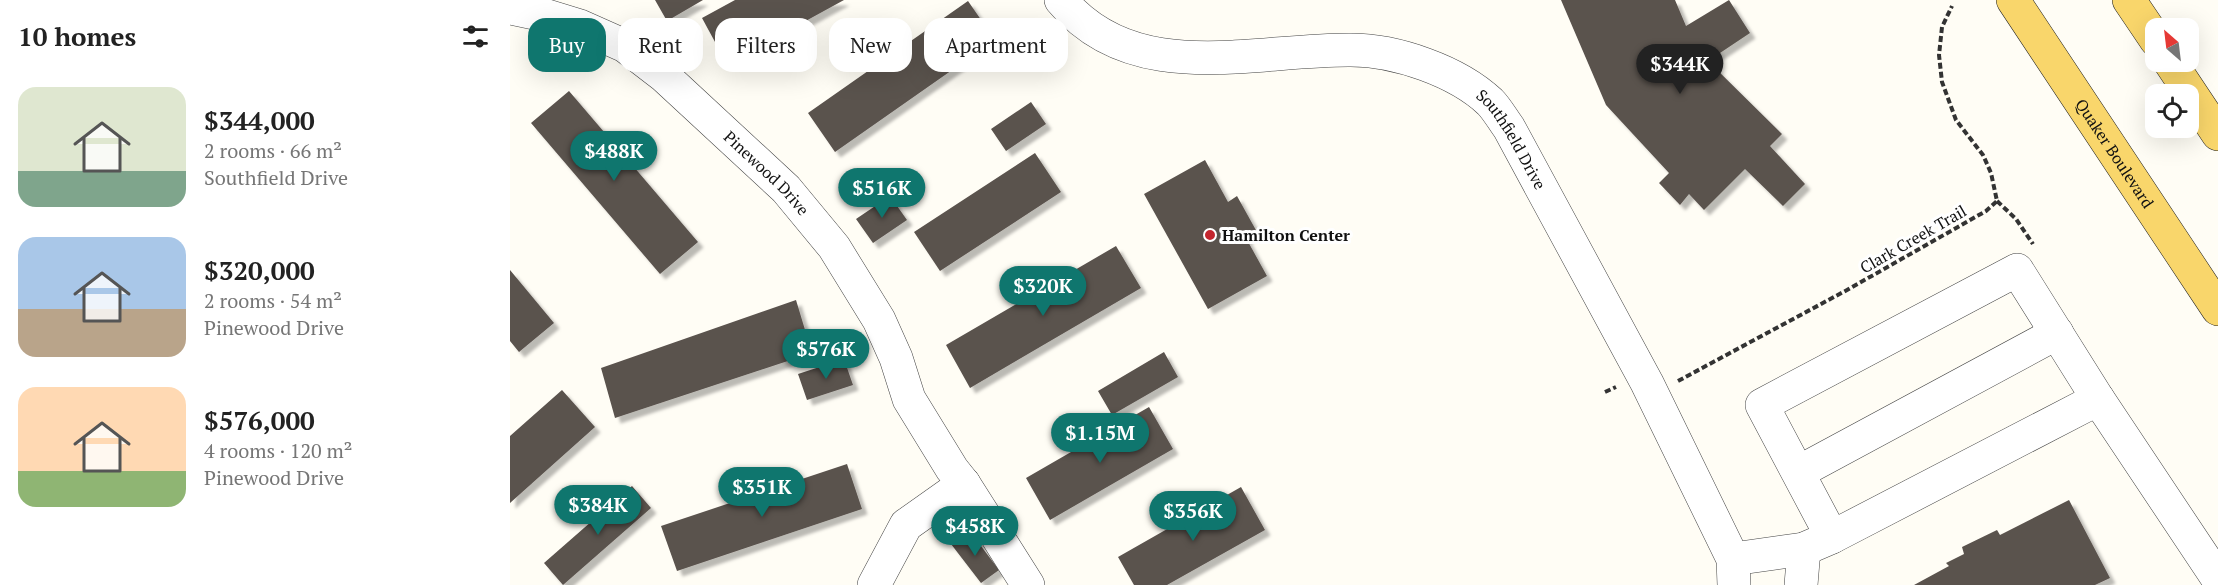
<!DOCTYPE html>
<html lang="en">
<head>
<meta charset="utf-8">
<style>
  :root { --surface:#fff; --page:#f2f2f2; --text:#222; --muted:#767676; --accent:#0f766e }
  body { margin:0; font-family:"PT Serif",serif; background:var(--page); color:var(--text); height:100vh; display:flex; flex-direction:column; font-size:22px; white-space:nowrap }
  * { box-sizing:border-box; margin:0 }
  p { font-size:20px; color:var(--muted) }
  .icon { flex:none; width:33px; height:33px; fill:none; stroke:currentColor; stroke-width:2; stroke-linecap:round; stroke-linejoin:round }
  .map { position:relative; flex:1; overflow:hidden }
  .drawer { display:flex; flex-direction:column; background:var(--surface); width:510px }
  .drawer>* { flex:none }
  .top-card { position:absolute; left:18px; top:18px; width:570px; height:54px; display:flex; gap:12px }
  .needle { width:39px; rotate:332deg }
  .controls { position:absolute; left:1635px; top:18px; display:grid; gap:12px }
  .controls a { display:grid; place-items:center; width:54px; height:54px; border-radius:12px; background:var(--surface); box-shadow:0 6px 24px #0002; font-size:30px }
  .price { position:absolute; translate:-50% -51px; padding:0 14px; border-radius:21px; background:var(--accent); color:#fff; font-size:20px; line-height:39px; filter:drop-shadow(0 2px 3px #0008) }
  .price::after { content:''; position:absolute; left:50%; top:36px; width:18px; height:14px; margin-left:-9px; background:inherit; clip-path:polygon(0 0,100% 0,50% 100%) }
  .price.current { background:#222; color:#fff }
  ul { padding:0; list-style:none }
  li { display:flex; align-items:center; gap:18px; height:150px; padding:0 18px }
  li span { display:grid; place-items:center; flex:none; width:168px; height:120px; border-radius:18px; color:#555 }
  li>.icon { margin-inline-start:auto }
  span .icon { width:72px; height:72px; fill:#fffc; stroke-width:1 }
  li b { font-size:26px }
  h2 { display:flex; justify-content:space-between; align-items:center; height:72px; padding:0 18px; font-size:26px }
  .chip { padding:0 21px; border-radius:18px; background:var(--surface); box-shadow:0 6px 24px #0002; font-size:21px; line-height:54px }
  .chip.current { background:var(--accent); color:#fff }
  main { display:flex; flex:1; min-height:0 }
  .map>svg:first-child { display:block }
  .building { fill:#5a524d; filter:url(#shadow) }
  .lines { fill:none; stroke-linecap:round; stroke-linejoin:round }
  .minor-casing { stroke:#444; stroke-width:34 }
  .major-casing { stroke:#222; stroke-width:34 }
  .path { stroke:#333; stroke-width:4; stroke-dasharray:6 3; stroke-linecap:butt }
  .minor { stroke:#fff; stroke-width:33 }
  .major { stroke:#f9d66b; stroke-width:33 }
  .poi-dot { fill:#c4262e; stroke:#fff; stroke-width:2 }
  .labels { text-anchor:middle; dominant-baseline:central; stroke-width:6; stroke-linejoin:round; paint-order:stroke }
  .street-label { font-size:16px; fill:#111; stroke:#fff }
  .poi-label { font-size:16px; font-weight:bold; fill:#111; stroke:#fff; text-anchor:start }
</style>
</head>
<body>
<main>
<section class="drawer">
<h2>10 homes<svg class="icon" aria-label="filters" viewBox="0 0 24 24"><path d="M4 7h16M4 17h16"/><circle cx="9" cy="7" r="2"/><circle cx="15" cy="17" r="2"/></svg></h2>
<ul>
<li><span style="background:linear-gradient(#dfe7d0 70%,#7fa58c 0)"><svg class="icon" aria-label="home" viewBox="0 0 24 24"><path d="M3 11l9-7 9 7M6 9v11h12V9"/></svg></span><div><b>$344,000</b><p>2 rooms · 66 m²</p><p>Southfield Drive</p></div></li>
<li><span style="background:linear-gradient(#a9c7e8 60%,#b9a48a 0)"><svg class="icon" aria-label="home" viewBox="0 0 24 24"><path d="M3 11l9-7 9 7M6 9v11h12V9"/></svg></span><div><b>$320,000</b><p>2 rooms · 54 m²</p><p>Pinewood Drive</p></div></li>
<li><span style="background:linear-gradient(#ffd9b3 70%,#8fb573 0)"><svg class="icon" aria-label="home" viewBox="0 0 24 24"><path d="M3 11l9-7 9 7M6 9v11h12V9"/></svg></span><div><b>$576,000</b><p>4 rooms · 120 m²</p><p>Pinewood Drive</p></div></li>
</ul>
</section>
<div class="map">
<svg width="1708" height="585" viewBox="0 0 1708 585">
  <defs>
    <filter id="shadow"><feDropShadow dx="5.5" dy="5.5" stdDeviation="1.5" flood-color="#0004"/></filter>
  </defs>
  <rect width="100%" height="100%" fill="#fffdf5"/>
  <path class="building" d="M145,0H193L157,21Z
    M225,0H334L217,64L192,18Z
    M1051,0H1165L1176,26L1219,0L1240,33L1198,61L1272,134L1260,146L1295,184L1273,206L1235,169L1194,210L1179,194L1170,205L1149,183L1159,173L1096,105Z
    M458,1L485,40L325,152L298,113Z
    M59,91L188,242L150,274L21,123Z
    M521,102L536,124L496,151L481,129Z
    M525,153L551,192L430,271L404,232Z
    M695,160L718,202L727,196L747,232L736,238L757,276L698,309L634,194Z
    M380,196L397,220L363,243L346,219Z
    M606,246L631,288L460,388L436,345Z
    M0,270L44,323L9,352L0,341Z
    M286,300L302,353L105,418L91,368Z
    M654,352L668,377L602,415L588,391Z
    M334,359L343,385L297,400L288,374Z
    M52,390L85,427L0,503V436Z
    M639,407L663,449L540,520L516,478Z
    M337,464L352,509L167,571L151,526Z
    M122,486L141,508L53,585L34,563Z
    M731,487L755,530L657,585H624L608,557Z
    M1559,500L1600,578L1585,585H1404L1439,566L1436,563L1454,554L1452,547L1487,530L1490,535Z
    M459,530L489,570L471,583L441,544Z"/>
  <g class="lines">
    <defs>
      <g id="minor">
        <path id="s1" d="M551,0C624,88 744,49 841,50C886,50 947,71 980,102C987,109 993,120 999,128L1137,383L1223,559L1224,585"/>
        <path id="s2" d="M0,8L34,15L70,26L115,46L154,76L276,189L324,247L369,320L386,358L399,399L442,469L454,484L518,585"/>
        <path d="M1289,472L1547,333"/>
        <path d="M1322,537L1252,405L1507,270L1588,399"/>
        <path d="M1223,559L1294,549L1322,537L1588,399L1708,579"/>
        <path d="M364,585L396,525L454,484"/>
        <path d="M1291,585L1294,549"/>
      </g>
      <g id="major">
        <path id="s3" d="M1503,0L1708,309"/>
        <path d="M1619,0L1646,40"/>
        <path d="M1660,62L1708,134"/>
      </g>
    </defs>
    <use href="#minor" class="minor-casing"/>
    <use href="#major" class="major-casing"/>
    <path class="path" d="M1487,201L1506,219L1523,244
      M1168,381L1337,290L1476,211L1487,201L1481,173L1473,155L1446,120L1432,82L1429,55L1432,27L1442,6
      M1095,392L1106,387"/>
    <use href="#minor" class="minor"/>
    <use href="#major" class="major"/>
  </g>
  <circle class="poi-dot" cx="700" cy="235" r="6"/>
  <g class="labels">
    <g class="street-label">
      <text stroke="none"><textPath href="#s1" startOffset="501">Southfield Drive</textPath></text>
      <text stroke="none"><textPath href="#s3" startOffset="184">Quaker Boulevard</textPath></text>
      <text stroke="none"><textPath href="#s2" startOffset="312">Pinewood Drive</textPath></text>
      <text transform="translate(1403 239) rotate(-30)">Clark Creek Trail</text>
    </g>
    <g class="poi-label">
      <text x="712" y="235">Hamilton Center</text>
    </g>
  </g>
</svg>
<div class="controls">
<a><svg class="needle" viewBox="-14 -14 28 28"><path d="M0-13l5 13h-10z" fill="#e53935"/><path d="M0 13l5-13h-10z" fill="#767676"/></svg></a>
<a><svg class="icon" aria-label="locate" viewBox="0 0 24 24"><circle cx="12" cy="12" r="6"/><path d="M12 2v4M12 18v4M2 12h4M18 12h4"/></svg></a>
</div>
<b class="price current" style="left:1170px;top:95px">$344K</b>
<b class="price" style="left:104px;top:182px">$488K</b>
<b class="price" style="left:372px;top:219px">$516K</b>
<b class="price" style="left:533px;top:317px">$320K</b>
<b class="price" style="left:316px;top:380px">$576K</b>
<b class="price" style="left:590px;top:464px">$1.15M</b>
<b class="price" style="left:252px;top:518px">$351K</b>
<b class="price" style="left:88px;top:536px">$384K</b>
<b class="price" style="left:683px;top:542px">$356K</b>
<b class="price" style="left:465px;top:557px">$458K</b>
<div class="top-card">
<a class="chip current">Buy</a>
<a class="chip">Rent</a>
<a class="chip">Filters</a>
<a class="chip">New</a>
<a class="chip">Apartment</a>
</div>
</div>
</main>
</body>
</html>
